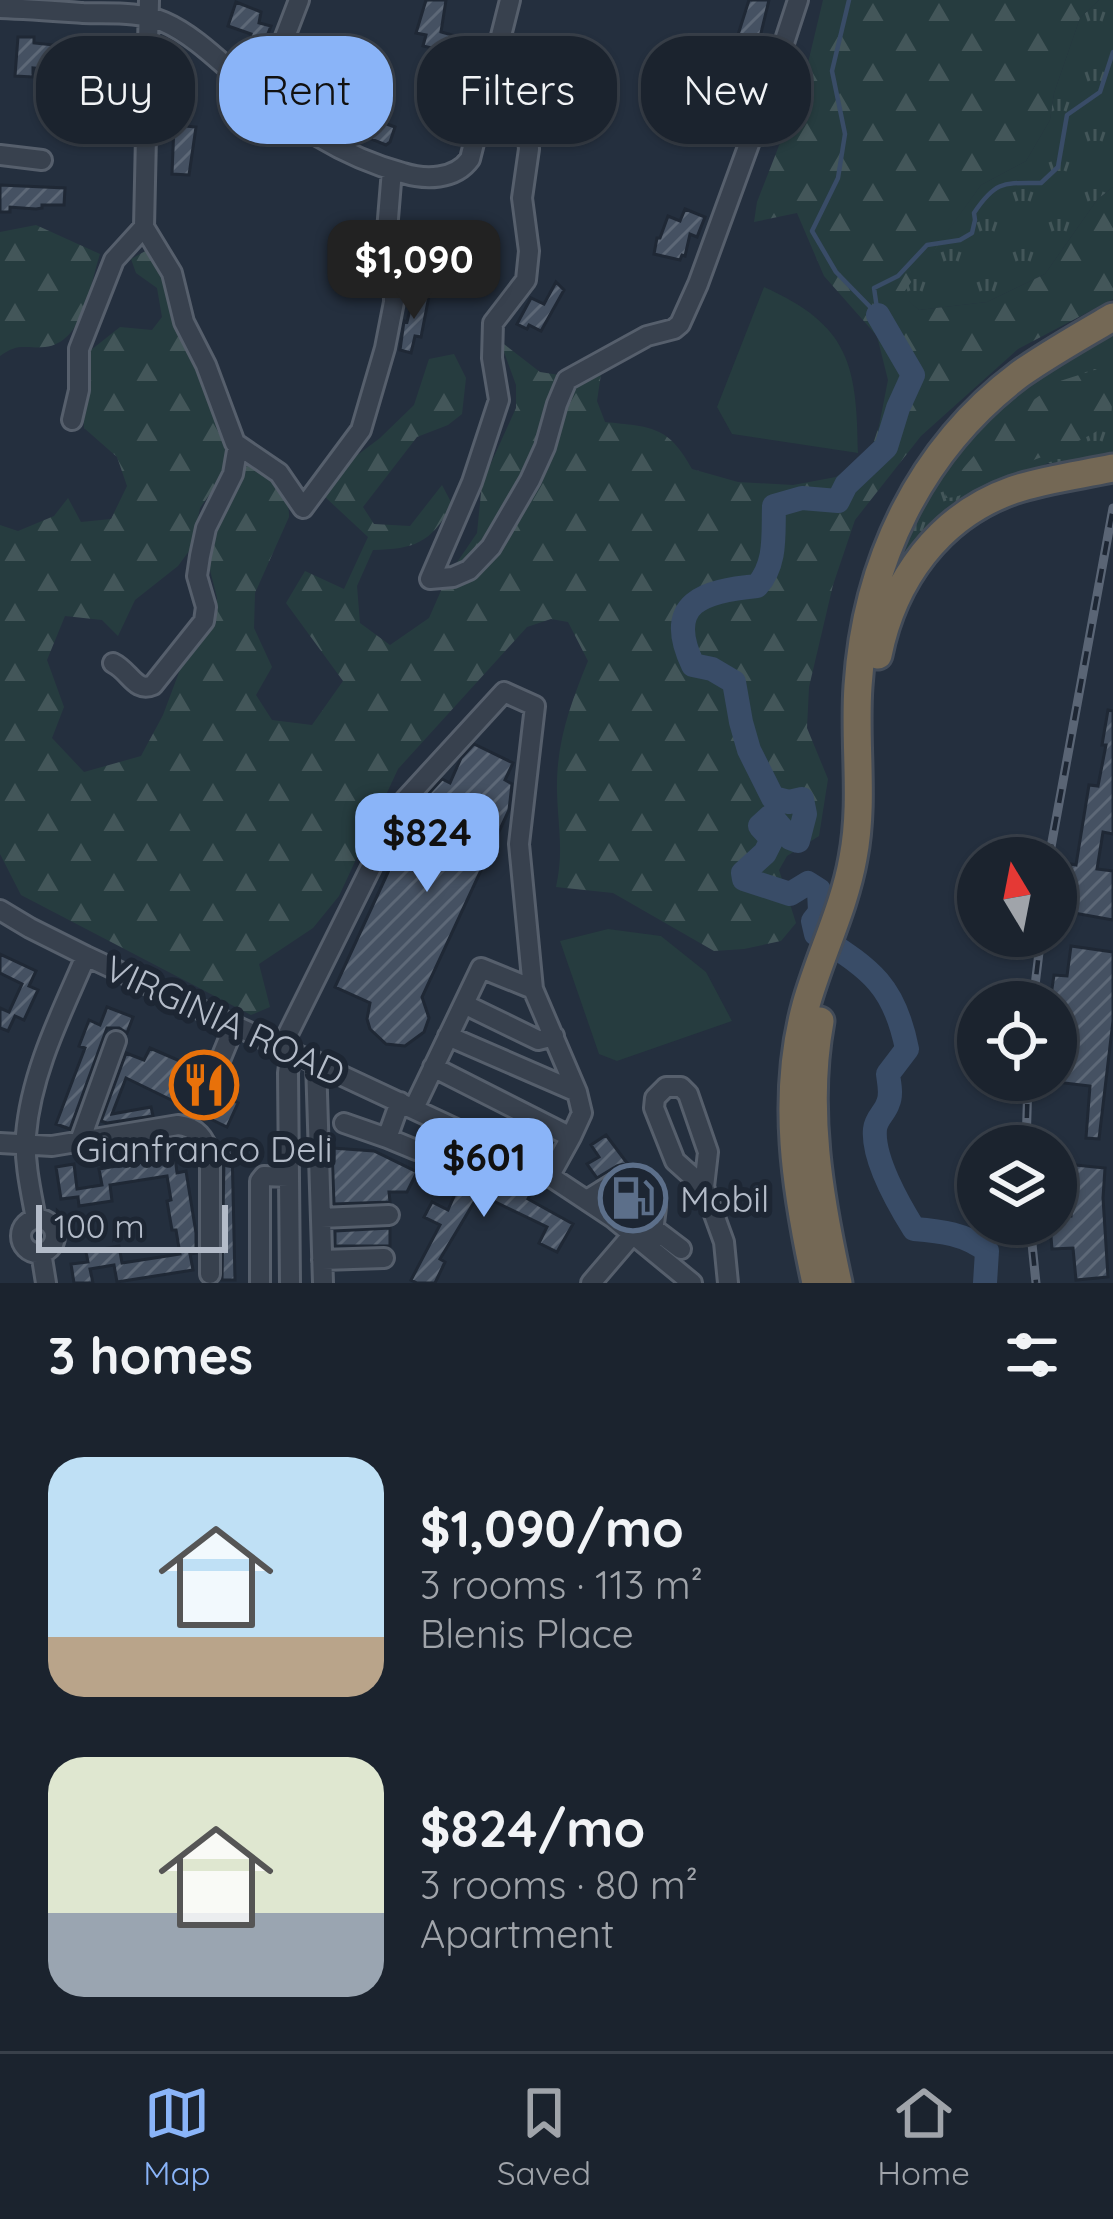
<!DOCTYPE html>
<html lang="en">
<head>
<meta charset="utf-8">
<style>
  :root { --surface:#1b232e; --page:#242b36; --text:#f1f3f6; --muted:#a0a4aa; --line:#39404a; --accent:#8ab4f8 }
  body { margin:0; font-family:Quicksand,sans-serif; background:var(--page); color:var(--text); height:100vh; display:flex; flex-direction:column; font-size:45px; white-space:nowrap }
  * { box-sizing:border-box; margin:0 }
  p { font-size:39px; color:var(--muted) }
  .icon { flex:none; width:66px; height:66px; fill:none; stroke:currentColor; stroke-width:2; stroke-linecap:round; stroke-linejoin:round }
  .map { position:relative; height:1283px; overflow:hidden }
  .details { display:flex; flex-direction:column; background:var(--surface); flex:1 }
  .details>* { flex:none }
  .hud { position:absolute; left:36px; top:36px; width:1041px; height:108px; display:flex; gap:24px }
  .needle { width:78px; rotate:350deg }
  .tools { position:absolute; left:957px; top:837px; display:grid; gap:24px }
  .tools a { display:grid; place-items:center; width:120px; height:120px; border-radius:50%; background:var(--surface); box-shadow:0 3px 9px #0004,0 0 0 3px var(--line); font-size:60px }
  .scale { position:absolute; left:36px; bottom:30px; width:192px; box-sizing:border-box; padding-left:12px; border:6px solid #b4bcc9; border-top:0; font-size:33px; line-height:42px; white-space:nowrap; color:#b4bcc9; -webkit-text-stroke:9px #1d2633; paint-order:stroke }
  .price { position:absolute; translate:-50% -102px; padding:0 27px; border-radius:24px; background:var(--accent); color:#111; font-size:39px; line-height:78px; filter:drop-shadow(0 3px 6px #0008) }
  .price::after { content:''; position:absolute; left:50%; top:72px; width:36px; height:27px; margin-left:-18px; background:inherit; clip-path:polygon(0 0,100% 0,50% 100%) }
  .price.current { background:#222; color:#fff }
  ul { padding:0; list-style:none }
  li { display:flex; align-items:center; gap:36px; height:300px; padding:0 48px }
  li span { display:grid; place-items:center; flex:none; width:336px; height:240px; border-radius:36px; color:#555 }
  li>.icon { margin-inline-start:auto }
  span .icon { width:144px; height:144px; fill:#fffc; stroke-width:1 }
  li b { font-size:51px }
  h2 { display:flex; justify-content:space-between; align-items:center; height:144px; padding:0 48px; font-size:51px }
  .pill { padding:0 42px; border-radius:48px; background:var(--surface); box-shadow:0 3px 9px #0004,0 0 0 3px var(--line); font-size:42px; line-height:108px }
  .pill.current { background:var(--accent); color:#111 }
  .dock { display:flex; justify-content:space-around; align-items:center; height:168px; border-top:3px solid var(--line); background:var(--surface); font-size:33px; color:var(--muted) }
  .dock a { display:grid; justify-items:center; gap:6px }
  .dock .current { color:var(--accent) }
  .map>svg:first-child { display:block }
  .grass { fill:url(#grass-tufts) }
  .forest { fill:url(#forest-firs) }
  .pitch { fill:#263c3f }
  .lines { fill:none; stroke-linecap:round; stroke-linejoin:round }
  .stream { stroke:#394c67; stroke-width:4.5 }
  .river { stroke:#394c67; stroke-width:24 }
  .building { fill:url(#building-hatch); stroke:#1f2835; stroke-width:3 }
  .minor-tunnel { stroke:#3a4453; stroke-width:18; stroke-dasharray:18 9; stroke-linecap:butt }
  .minor-casing { stroke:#565f6c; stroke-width:24 }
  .highway-casing { stroke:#434c59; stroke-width:33 }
  .minor { stroke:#38414e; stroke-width:18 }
  .highway { stroke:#746855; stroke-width:27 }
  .rail-casing { stroke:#5a6575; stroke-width:9 }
  .rail { stroke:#1d2633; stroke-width:4.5; stroke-dasharray:14; stroke-linecap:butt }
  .labels { text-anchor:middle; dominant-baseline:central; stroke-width:12; stroke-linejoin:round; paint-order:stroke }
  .street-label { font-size:36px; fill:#b4bcc9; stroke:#1d2633 }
  .poi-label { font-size:36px; fill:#b4bcc9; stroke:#1d2633 }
</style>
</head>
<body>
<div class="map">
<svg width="1113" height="1283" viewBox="0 0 1113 1283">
  <defs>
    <pattern id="grass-tufts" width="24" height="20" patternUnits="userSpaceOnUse" patternTransform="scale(3)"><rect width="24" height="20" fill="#263c3f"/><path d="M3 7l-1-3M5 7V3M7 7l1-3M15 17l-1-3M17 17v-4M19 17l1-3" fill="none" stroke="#435659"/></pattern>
    <pattern id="forest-firs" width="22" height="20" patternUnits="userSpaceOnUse" patternTransform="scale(3)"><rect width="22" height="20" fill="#263c3f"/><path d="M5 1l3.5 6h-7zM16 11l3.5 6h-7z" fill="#435659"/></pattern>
    <pattern id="building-hatch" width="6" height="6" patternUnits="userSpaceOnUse" patternTransform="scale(3)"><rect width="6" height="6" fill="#455162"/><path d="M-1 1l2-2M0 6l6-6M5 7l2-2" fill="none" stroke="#5d6877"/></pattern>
  </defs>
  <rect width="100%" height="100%" fill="#242f3e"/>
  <path class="grass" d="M1099,0H1113V187L1097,200L1045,274L987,302L919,310L901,295L981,185L1026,161L1050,120L1054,93L1080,18Z
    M1113,328V457L1064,466L1048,463L967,502L904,563L896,561L920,503L948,455L1035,375Z"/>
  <path class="forest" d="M823,0H1099L1080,18L1054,93L1050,120L1026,161L981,185L902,295L919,310L987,302L1045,274L1097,200L1113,187V299L1018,349L921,436L855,520L833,585L809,687L807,728L828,779L819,836L787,856L779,870L796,923L781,941L744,949L714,951L613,893L556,887C564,850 558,828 557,791C556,743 570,705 588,661L568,622L551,619L527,627L398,769L339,896L313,928L259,964L270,1007L251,1015L21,895L0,854V525L18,531L54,516L68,498L81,522L111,519L127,486L117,457L84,428L83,403L91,350L120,327L152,330L162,317L157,288L136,273L131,259L149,249L168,279L174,309L228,439L229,456L219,481L200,508L192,547L178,566L135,600L118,636L102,620L65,616L47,660L64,707L52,738L84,772L141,756L163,715L181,667L210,623L217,598L210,570L211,541L239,474L248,465C269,471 290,494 289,517L255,593L254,628L272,667L256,695L272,720L312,725L343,681L286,603L305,571L344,589L368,537L324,496L339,469L380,438L414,405L429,359L454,354L466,378L462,414L448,425L417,437L363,507L374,524L410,526L442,485L452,504C432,542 416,549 373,550L357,586L360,623L390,645L429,618L447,577L477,533L482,483L516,408V385L500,341L540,372L579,378L601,374L597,401L605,422C651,427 668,425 692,469L738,482L793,485L836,477L870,453L879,426L888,380L877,336L824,276L797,213L754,222L757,202L803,84Z
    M36,225L100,254C90,284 84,343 45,347C24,349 19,342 0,356V232Z
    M1104,367L1113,382L1111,422C1073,449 1029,460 988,479C972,487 964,498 945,498L947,487L1004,421L1060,381Z"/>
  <path class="pitch" d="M764,287C849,325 857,364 858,453L732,434L717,407Z
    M608,929L661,936L706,972L732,1021L617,1061L599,1054L560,941Z"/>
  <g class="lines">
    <path class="stream" d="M849,0L832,71L845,134L838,178L812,231L836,272L878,315
      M878,315L874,288L898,276L927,245L960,240L972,233L975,220L974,213C996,180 1004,183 1041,183L1058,167L1067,115L1100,92L1113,52"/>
    <path class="river" d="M878,315L913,375L898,408L886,447L846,485L838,501L802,498L774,506C773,535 777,563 757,586C704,591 663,602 693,665L712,669L734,682L741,722L749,750L773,798L789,802L802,799L805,814L798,841L790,838L771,816L760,826L772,839L765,853L743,873L744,879L790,894L808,883L819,890L820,912L813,921L816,934C869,969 894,983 907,1049L888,1074C889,1083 892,1094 888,1103C885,1113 876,1118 875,1129C872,1158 899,1205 914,1229C941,1231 966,1234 987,1251L985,1283"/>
  </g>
  <path class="building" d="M426,0H446L441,32L470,40L466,56L423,46L426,35L416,33Z
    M749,0H769L760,37L752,46L745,66L730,60Z
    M236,2L261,12L259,23L271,26L261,51L247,46L251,34L228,26Z
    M18,37H34V43L54,45L53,70L33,68V77L15,76Z
    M316,86L366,101L362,115L395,127L390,142L386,145L371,139L373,133L344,124L347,113L319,104L320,101L312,98Z
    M174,125L196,127L189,175L172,174Z
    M0,185L65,188L64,205H42V208L36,209L10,207V212H0Z
    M685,209L705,217L697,237L690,234L685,256L682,255L680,260L654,254L657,238H660L668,216L680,221Z
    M556,282L564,290L541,331L529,325L527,329L517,324L531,298L544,304Z
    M414,293L429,296L421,337L415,336L411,353L400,350L404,321L407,322Z
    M1108,710L1113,711V834L1103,832L1097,869L1113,871V920L1063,911L1071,864L1076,865L1089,785L1098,786L1106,745H1102Z
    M474,744L513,763L505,780L512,784L509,810L422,997L429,1018L424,1032L405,1046L386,1044L370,1029L367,1019L370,1003L335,987L420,803L442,779L450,783L461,758Z
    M1071,946L1113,952V1021L1099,1139L1086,1138L1090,1086L1056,1082V1002H1050L1054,975L1067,976Z
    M0,954L36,971L29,986L38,990L24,1020L15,1016L8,1031L0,1028V1008L9,1012L22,984L0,973Z
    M107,1007L133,1017L127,1033L119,1028H107L70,1129L56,1124L85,1048L79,1046L89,1020L100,1025Z
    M150,1048L203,1071L202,1073L237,1090L232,1100L238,1103L227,1127L126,1078L112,1114L151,1107L153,1116L107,1123L101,1121L126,1053L144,1060Z
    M606,1135L627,1163L617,1166L597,1178L587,1164L599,1157L591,1145Z
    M221,1147H232L235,1280H222L224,1156Z
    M332,1148L374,1151L417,1172L407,1192H389L390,1202L334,1204Z
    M175,1156L177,1173L186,1171L196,1233V1253L190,1254L193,1270L117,1282L114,1265L90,1269L93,1283H74L71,1264L88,1262L86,1252L119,1246L122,1263L180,1254L176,1230H172L167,1201L171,1200L167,1176L110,1185L112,1201L79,1206L78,1197L61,1199L56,1167L74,1164L77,1189L102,1185L99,1169Z
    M1075,1165L1105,1168L1103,1198L1108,1277L1076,1280L1073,1248L1052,1249L1050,1224H1056V1217L1071,1216Z
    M465,1171L512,1192L517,1181L533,1189L528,1199L573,1224L557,1252L539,1243L547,1227L479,1194L440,1259L445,1262L435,1283H417L411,1280L440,1225L424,1217L432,1202L448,1210Z
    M390,1228V1246H335V1231Z"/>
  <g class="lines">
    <path class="minor-tunnel" d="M419,807L497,835"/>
    <defs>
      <path id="minor" d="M149,0L144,227L172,273L184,322L206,365L235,443L279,473L303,508L361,430L385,348L394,302V285L386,243L392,170
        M0,8C28,9 55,11 83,13C109,14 139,11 164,22C194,35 220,62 245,83C295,124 340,156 403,173C425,180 455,180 470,159L510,0
        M496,54L517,58L521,71L529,149L522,198L529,251L526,280L493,323L492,358L499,400L472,482L430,579L453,577L469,570L491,547L530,480L545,447L557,404L567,380L647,336L674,329L680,324L698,284L768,92L798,0
        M262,97L299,0
        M0,155L42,160
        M72,420L79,390V349L114,260L144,227
        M113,663C130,671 135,693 153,685L204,621L206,607L197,576L200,556L206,528L233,474L238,445
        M0,910L30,928L86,956L533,1165L613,1218L692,1283
        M464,1004L538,1040L554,1036
        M448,1036L577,1092
        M282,1046L404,801L504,692L535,706L519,844L533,989L577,1092L582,1113L571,1137L433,1067
        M221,1058L235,1024
        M316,1062L323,1283
        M414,1108L481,968L533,989
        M344,1123L387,1138L400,1102
        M387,1138L416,1150
        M80,1141L116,1041
        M0,1143L52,1146L178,1125C197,1127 205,1138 210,1156V1274
        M550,1175L571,1137
        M704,1187L675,1161L654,1108L655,1098L666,1087H681L688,1094L708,1152L704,1187L724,1242L728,1283
        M603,1190L681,1249
        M587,1200L624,1177L636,1179L654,1194L656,1207L651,1249
        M321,1218L389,1215
        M36,1219C31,1192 24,1162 26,1135C31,1072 62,1012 86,956
        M21 1236a17 17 0 1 1 34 0a17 17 0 1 1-34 0Z
        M41,1252L46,1283
        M322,1260L384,1258
        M260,1283V1181L264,1176L289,1177
        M290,1283L288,1073L291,1050
        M591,1283L633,1234"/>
      <path id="highway" d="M878,655C893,580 939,516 1013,490C1045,479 1080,475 1113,468
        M820,1021C804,1108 819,1197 838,1283
        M816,1283C796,1191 781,1097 806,1005C820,955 844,909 853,858C864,801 854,743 858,686C866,562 920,449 1020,374C1050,353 1082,335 1113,317"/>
    </defs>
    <use href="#minor" class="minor-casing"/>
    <use href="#highway" class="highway-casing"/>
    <use href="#minor" class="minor"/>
    <use href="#highway" class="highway"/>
    <defs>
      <path id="rail" d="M1049,858L1113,508
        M1033,1002L1041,936
        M1026,1146L1028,1080
        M1030,1224L1036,1283"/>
    </defs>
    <use href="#rail" class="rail-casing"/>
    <use href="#rail" class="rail"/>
  </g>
  <defs>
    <symbol id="restaurant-ring" viewBox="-11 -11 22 22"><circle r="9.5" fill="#1d2633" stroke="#e8710a" stroke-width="1.5"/><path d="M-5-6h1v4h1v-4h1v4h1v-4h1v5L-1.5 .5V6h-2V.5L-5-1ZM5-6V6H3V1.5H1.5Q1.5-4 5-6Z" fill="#e8710a"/></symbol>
    <symbol id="fuel-ring" viewBox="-11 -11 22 22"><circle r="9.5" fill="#1d2633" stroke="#5c6f8a" stroke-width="1.5"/><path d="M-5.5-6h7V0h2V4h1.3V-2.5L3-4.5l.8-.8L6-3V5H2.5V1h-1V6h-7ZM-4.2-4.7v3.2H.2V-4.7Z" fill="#5c6f8a"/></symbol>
  </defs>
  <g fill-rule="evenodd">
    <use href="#restaurant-ring" x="166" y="1047" width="76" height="76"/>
    <use href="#fuel-ring" x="595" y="1160" width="76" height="76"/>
  </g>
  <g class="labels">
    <g class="street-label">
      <text transform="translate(225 1020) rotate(25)">VIRGINIA ROAD</text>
    </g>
    <g class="poi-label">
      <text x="204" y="1148">Gianfranco Deli</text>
      <text x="680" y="1198" text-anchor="start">Mobil</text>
    </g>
  </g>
</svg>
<div class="tools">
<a><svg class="needle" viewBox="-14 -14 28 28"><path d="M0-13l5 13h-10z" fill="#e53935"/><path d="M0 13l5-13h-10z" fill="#a0a4aa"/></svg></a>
<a><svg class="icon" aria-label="locate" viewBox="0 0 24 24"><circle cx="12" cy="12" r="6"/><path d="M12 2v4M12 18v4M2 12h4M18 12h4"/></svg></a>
<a><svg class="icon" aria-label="layers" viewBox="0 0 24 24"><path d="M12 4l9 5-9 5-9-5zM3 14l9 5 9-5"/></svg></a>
</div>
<div class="scale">100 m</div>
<b class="price current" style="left:414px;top:322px">$1,090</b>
<b class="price" style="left:427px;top:895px">$824</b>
<b class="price" style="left:484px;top:1220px">$601</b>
<div class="hud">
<a class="pill">Buy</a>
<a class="pill current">Rent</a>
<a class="pill">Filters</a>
<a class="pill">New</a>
</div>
</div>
<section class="details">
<h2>3 homes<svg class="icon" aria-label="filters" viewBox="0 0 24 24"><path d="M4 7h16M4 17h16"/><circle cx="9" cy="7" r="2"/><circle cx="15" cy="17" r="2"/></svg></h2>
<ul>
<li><span style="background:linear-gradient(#bfe0f5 75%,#b9a48a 0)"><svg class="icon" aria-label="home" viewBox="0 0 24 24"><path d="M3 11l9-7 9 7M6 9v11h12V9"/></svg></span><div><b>$1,090/mo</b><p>3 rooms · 113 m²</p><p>Blenis Place</p></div></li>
<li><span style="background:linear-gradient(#dfe7d0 65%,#9aa5b1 0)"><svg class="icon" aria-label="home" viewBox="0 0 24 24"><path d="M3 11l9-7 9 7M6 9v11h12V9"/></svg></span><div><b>$824/mo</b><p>3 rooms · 80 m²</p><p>Apartment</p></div></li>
</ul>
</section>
<nav class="dock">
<a class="current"><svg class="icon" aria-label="map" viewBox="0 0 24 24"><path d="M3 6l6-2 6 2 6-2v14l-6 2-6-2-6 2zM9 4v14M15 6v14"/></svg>Map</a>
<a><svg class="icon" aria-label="saved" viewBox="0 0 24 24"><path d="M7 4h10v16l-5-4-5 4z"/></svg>Saved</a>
<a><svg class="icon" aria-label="home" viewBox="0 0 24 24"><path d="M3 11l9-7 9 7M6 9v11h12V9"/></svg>Home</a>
</nav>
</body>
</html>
